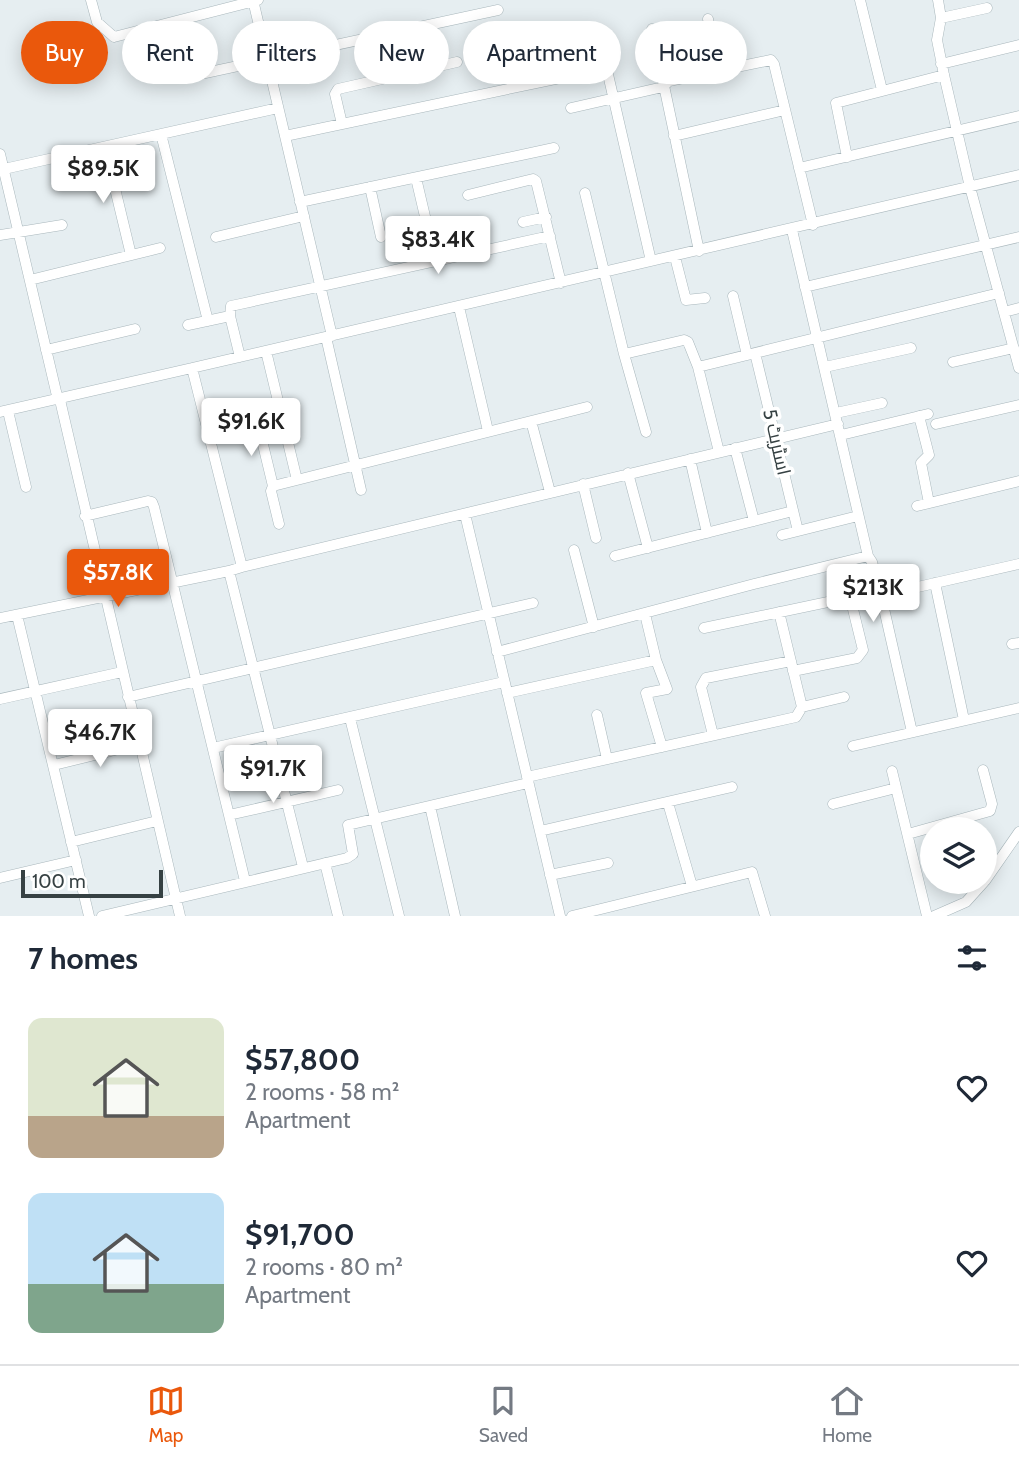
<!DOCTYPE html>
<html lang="en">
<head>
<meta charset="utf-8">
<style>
  :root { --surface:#fff; --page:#f6f6f7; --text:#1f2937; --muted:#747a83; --line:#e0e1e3; --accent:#ea580c }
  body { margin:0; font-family:Cabin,Cairo,sans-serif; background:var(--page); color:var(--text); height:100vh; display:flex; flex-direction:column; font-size:26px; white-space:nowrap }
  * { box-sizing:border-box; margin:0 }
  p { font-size:23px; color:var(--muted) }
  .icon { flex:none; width:38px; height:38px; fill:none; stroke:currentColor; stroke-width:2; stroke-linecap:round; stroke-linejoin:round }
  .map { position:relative; height:916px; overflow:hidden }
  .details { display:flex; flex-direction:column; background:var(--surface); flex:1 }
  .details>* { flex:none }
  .top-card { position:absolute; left:21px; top:21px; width:978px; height:63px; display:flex; gap:14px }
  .tools { position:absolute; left:920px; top:817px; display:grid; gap:14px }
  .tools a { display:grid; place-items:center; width:77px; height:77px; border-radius:50%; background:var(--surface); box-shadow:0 4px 18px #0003; font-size:35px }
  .scale { position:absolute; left:21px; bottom:18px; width:142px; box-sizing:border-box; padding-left:7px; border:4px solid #364143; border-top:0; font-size:19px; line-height:24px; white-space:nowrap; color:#364143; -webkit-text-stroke:5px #fff; paint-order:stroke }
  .price { position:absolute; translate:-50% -60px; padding:0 16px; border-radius:7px; background:#fff; color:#222; font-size:23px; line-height:46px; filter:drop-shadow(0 2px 4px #0008) }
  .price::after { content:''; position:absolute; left:50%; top:42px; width:21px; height:16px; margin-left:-10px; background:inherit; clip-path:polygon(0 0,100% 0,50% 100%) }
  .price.selected { background:var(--accent); color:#fff }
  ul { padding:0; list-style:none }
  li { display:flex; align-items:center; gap:21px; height:175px; padding:0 28px }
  li span { display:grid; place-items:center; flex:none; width:196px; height:140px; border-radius:14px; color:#555 }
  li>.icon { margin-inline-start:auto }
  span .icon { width:84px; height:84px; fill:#fffc; stroke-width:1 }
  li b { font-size:30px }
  h2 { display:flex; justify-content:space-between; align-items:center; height:84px; padding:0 28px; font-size:30px }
  .chip { padding:0 24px; border-radius:32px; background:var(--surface); box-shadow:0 4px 18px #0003; font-size:24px; line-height:63px }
  .chip.selected { background:var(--accent); color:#fff }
  .menu { display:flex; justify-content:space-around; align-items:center; height:98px; border-top:2px solid var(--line); background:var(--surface); font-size:19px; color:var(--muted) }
  .menu a { display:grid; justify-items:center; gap:4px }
  .menu .selected { color:var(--accent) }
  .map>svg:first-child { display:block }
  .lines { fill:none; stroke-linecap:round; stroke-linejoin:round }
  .minor-casing { stroke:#a9b7bc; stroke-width:11 }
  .minor { stroke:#fff; stroke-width:10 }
  .labels { text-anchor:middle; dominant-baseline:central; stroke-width:7; stroke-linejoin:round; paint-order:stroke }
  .street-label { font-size:19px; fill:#364143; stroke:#fff }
</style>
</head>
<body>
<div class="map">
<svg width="1019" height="916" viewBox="0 0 1019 916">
  <rect width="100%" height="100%" fill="#e6eef1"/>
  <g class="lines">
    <defs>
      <path id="minor" d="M91,0L97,22L114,37L258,0
        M253,0L332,336
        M860,0L882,90
        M938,0L941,18L937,40L944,75L970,187L1019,368
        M941,18L987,8
        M708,19L719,70
        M652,29L699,251
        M604,57L651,261
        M941,64L1019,45
        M182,78L498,10
        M571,108L663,87L669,81L771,60L774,64L813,225
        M342,124L335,94L338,89L457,62
        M161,134L208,321
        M285,136L560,78
        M674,136L785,110
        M105,147L131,255
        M0,154L58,400
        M847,157L836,103L944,75
        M799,168L1019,116
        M4,169L278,108
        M416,178L427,225
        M370,187L381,237
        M585,193L624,354L646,432
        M468,195L533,179L536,181L561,283
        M300,202L554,148
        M523,222L546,217
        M792,230L868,556L872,562L880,591L912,732
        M0,235L62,225
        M216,237L304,216
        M675,257L686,300L705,298
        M30,280L160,248
        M805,287L1019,237
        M733,296L747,355
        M459,307L488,431
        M1004,312L1019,308
        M188,325L230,316
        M326,337L361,490
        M46,350L135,329
        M266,351L297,480
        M755,353L798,531
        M624,354L684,340L688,342L698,367L719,452
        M240,357L230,316L231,306L550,236
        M953,362L1014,348
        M698,367L999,293
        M825,367L911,348
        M192,368L1019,175
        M60,400L180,916
        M8,411L26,487
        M0,412L192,368L242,567L229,571L303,867
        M836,413L882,403
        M919,416L929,455L921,463L929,503
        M531,421L550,492
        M258,424L273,486
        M936,424L1019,405
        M841,435L928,414
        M735,448L754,521
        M690,459L707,533
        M628,473L648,548
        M583,484L596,538
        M917,506L1019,481
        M465,514L560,916
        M85,516L148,501L152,502L154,507L245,881
        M279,524L271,491L273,486L587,407
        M782,535L858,516
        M574,550L594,627
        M615,556L793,511
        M242,567L838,424
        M935,583L964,720
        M909,589L1019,564
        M645,614L656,660L667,689L646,693L662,747
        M17,615L89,916
        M0,618L229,571
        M704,628L880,591
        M1012,644L1019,643
        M497,652L754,584L868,556
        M793,671L857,658L863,650L850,597
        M507,693L656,660
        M128,697L533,603
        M0,699L122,672
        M802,707L844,697
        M597,715L607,759
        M350,718L399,916
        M713,735L701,687L706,678L791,661
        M853,746L1019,708
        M213,748L504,682
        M54,765L139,744
        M892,771L927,916
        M527,777L796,717L802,707L779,612
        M668,803L692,886
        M833,804L896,788
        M430,806L455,916
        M229,815L338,790
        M540,831L732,787
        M908,834L990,811L992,804L983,770
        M71,842L157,821
        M325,863L338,916
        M550,875L608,863
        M0,878L76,860
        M985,881L1019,832
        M102,916L347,858L353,854L348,825L528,783
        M572,916L752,872L765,916
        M934,916L966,902L984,882"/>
    </defs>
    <use href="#minor" class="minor-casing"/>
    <use href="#minor" class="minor"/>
  </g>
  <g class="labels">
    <g class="street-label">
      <text transform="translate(777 442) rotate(77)">اسٹریٹ 5</text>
    </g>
  </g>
</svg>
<div class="tools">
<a><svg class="icon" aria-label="layers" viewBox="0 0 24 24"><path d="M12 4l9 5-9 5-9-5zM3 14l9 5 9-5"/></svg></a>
</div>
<div class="scale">100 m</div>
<b class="price" style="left:103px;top:205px">$89.5K</b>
<b class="price" style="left:438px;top:276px">$83.4K</b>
<b class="price" style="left:251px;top:458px">$91.6K</b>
<b class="price selected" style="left:118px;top:609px">$57.8K</b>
<b class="price" style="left:873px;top:624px">$213K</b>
<b class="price" style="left:100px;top:769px">$46.7K</b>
<b class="price" style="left:273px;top:805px">$91.7K</b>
<div class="top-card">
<a class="chip selected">Buy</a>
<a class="chip">Rent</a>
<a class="chip">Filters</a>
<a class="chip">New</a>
<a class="chip">Apartment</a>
<a class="chip">House</a>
</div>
</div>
<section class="details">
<h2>7 homes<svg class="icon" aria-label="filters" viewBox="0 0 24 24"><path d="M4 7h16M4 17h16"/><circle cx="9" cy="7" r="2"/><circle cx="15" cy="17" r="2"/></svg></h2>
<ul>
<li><span style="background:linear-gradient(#dfe7d0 70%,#b9a48a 0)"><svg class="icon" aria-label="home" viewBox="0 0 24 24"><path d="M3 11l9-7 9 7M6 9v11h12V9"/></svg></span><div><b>$57,800</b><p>2 rooms · 58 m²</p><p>Apartment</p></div><svg class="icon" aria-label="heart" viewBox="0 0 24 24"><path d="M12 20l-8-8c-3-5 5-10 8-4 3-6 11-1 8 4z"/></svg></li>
<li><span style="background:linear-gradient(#bfe0f5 65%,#7fa58c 0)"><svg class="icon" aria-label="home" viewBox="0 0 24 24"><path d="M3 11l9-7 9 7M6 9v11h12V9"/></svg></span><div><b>$91,700</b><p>2 rooms · 80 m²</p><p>Apartment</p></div><svg class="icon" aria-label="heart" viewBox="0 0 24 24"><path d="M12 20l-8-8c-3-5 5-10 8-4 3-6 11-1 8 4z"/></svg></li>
</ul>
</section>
<nav class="menu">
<a class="selected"><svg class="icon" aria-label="map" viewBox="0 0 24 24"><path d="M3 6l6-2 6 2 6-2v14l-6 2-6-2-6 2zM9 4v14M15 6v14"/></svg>Map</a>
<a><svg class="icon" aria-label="saved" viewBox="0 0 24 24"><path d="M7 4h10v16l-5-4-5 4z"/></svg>Saved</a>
<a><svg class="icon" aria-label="home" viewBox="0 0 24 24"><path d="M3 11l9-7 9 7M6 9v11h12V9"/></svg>Home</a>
</nav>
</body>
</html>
